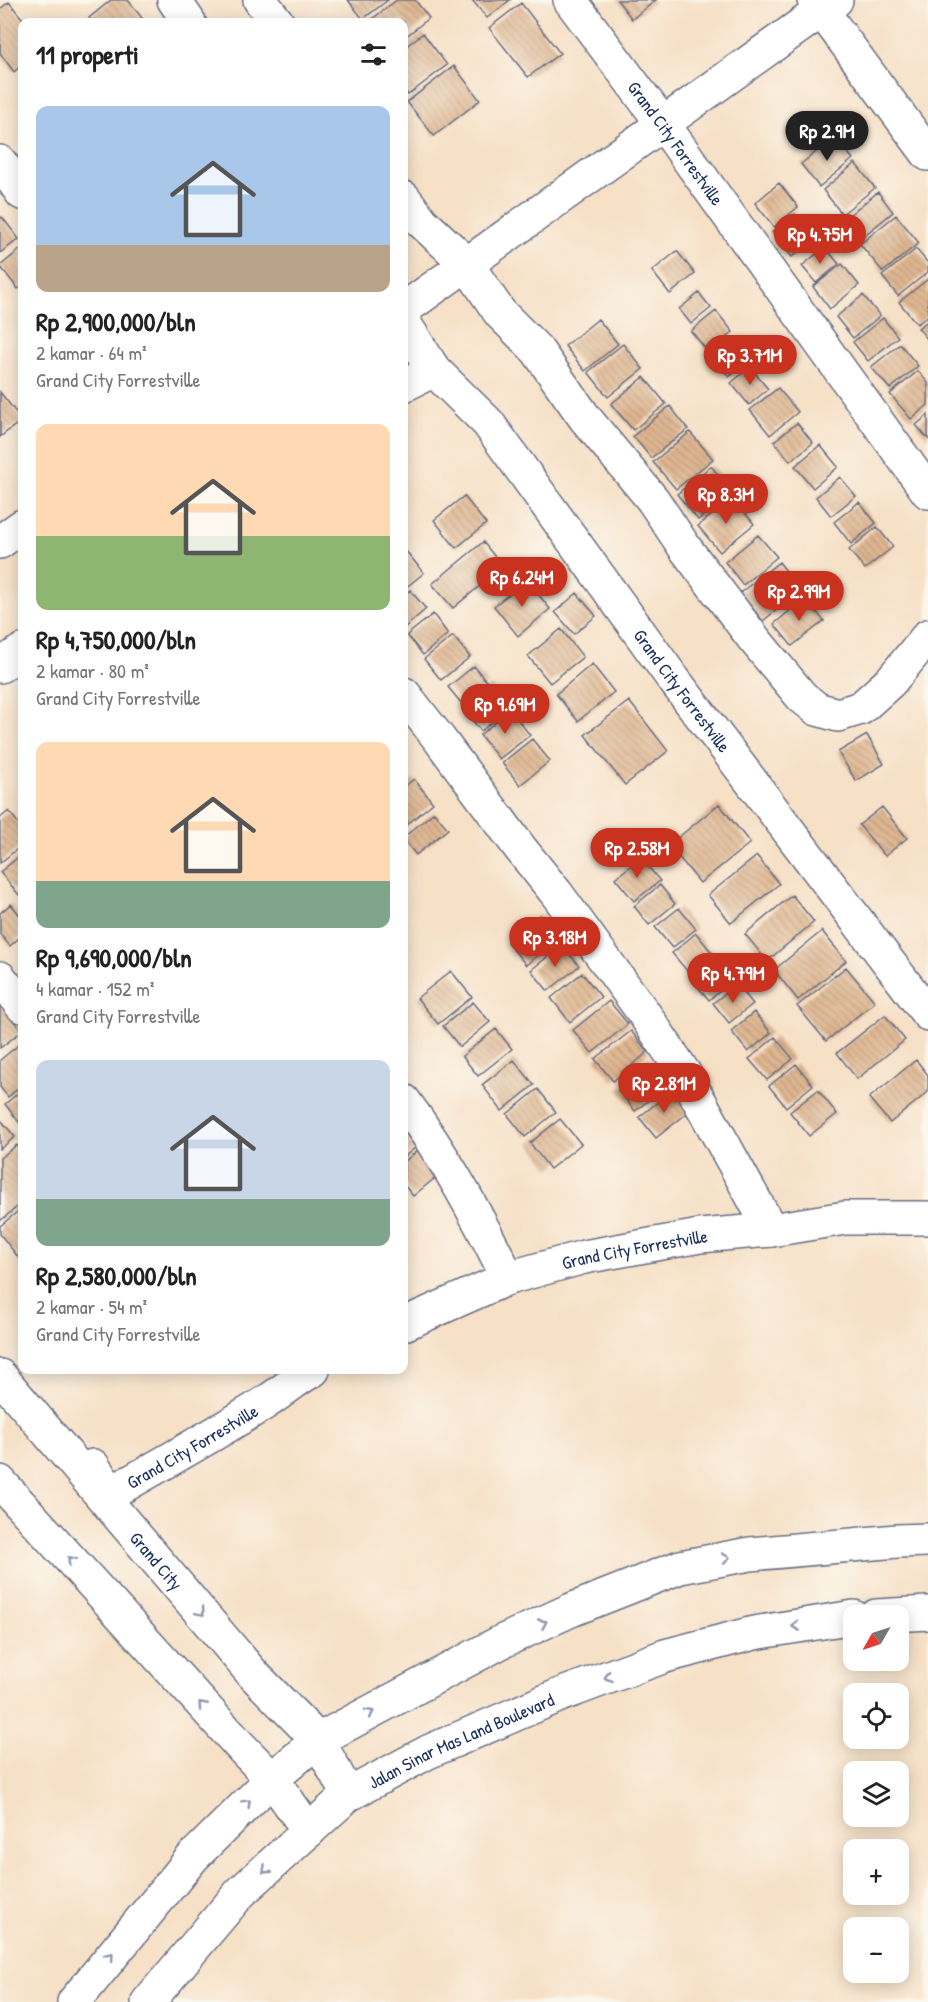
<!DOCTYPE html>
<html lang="id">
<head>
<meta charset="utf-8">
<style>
  :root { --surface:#fff; --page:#f2f2f2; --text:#222; --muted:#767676; --accent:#c8321e }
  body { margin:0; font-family:"Patrick Hand",sans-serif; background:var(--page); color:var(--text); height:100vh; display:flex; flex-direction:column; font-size:22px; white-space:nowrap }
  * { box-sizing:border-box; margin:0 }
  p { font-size:20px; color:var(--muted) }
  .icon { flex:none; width:33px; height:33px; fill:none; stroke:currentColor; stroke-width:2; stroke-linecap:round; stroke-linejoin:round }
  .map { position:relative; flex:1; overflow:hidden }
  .details { position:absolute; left:18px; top:18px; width:390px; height:1356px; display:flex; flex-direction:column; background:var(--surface); border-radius:12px; box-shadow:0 3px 15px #0003 }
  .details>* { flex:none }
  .needle { width:39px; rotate:231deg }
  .tools { position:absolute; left:843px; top:1605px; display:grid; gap:12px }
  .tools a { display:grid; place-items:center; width:66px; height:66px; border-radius:12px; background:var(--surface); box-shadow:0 3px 15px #0003; font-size:30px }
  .price { position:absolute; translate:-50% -51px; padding:0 14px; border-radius:21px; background:var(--accent); color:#fff; font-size:20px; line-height:39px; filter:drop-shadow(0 2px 3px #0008) }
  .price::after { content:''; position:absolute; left:50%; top:36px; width:18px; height:14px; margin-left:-9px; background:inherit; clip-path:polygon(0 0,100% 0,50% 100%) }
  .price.selected { background:#222; color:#fff }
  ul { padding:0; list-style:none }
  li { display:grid; align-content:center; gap:12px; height:318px; padding:0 18px }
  li span { display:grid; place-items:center; height:186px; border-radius:12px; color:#555 }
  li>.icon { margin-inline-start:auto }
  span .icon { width:108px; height:108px; fill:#fffc; stroke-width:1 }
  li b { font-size:26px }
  h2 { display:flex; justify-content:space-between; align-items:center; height:72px; padding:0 18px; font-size:26px }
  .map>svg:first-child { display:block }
  .building { fill:url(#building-back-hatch) }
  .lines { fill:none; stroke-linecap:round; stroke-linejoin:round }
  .minor-casing { stroke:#686d82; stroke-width:36 }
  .minor { stroke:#fff; stroke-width:33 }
  .oneway { stroke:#8d97ae }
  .labels { text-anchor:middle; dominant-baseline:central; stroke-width:5; stroke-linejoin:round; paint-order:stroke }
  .street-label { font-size:18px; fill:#1b2f5e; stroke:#fbf7ec }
</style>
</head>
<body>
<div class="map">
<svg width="928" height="2002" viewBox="0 0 928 2002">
  <defs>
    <pattern id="building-back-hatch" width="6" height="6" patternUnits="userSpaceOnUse" patternTransform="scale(1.5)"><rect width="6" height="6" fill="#e0b791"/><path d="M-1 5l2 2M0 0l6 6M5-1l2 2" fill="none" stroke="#b5957a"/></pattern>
  </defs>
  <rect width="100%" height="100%" fill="#fbf7ec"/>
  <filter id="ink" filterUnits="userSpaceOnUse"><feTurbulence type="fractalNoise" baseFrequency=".0167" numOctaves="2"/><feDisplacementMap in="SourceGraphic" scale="12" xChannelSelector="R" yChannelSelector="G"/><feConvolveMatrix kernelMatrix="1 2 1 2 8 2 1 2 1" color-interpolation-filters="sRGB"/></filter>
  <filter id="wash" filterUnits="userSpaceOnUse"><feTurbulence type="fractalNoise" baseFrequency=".008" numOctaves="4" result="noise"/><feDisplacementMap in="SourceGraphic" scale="24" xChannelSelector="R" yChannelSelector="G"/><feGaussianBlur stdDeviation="1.35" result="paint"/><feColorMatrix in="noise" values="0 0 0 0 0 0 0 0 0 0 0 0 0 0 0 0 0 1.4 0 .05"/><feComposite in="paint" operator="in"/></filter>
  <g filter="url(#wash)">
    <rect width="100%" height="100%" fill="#f6e0c6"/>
    <g id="blocks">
      <path class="building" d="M111,0H128L145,22H92L89,18Z
        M348,0H388L363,19Z
        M397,0H415L429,18L404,38V22H368Z
        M472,0H510L487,18Z
        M617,0H656L632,19Z
        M9,2L25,22H22V65L14,72L0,53V9Z
        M521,3L560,53L528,77L489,28Z
        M423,33L447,65L408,95L404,89V48Z
        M454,66L480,100L434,136L407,102Z
        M835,137L853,159L819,187L801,164Z
        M855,163L875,188L842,214L823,190Z
        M779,183L798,207L774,227L755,203Z
        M878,192L893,212L860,239L844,219Z
        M795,214L815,239L792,257L772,232Z
        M896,215L919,243L883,272L860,244Z
        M2,217L19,239L0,253V219Z
        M825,247L839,264L816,283L802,266Z
        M22,248V286L18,289L0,266Z
        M916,249L928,263V272L898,296L882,276Z
        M677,251L695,274L670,294L652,271Z
        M842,264L859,285L830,309L813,287Z
        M928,279V316L917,324L899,302Z
        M699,293L711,308L691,324L679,309Z
        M863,295L880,316L853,338L836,317Z
        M716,311L733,332L708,352L691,331Z
        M883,318L898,337L868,361L853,342Z
        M598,319L618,344L585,371L565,346Z
        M928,321V340L918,328Z
        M733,340L750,360L729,377L713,357Z
        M623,344L643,369L608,397L588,372Z
        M900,344L918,366L890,389L871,367Z
        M750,367L768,389L749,405L731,383Z
        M918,371L928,383V405L911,419L890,394Z
        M644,377L666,404L633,430L611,404Z
        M778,388L798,412L770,435L750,410Z
        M0,392L22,420L0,437Z
        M670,406L688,429L651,458L633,436Z
        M928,415V439L916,425Z
        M797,423L813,443L790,461L774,441Z
        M690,432L713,459L676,489L653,462Z
        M820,445L838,467L813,488L795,466Z
        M711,466L732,492L698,520L677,494Z
        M840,477L856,496L831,516L816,497Z
        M464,496L486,524L456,548L434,520Z
        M733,498L754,524L720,552L698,526Z
        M859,502L876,523L851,544L834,522Z
        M877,527L893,547L865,569L849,550Z
        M758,535L777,557L743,585L725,562Z
        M483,542L503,567L453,608L432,584Z
        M405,550L424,573L404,589V552Z
        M779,562L801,590L763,621L740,593Z
        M527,580L550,609L518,636L494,606Z
        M410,590L426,609L404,628V595Z
        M577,593L596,616L574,634L555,612Z
        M805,598L824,621L792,646L774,624Z
        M433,614L448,634L423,655L407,635Z
        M561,629L583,657L550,683L528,656Z
        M453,636L470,657L441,680L424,659Z
        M592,664L614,692L578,721L556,694Z
        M474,666L488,683L462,704L448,687Z
        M491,686L509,708L481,731L463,709Z
        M629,701L668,751L625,785L585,735Z
        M510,710L530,735L499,759L480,735Z
        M867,735L884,764L856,781L838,752Z
        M532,739L550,761L520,785L502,763Z
        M414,779L433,803L404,827V787Z
        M719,804L750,843L700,883L669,845Z
        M882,807L907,838L885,856L859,825Z
        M9,811L22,828V845L0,863V818Z
        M434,812L448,829L416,855L404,840V837Z
        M22,854V892L19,895L0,872Z
        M757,856L779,884L731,923L708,895Z
        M641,858L660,881L634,901L615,878Z
        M660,885L675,904L649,925L634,906Z
        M792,895L814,922L767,961L745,934Z
        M11,904L22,918V935L10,946L0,934V913Z
        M679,908L696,929L672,948L655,927Z
        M540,915L559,938L526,965L507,942Z
        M822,931L846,961L798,1000L774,970Z
        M696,933L713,954L689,973L672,953Z
        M562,945L579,966L548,991L531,970Z
        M719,958L735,979L709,1000L692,980Z
        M846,967L875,1002L826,1041L797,1006Z
        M451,971L472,997L438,1024L417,998Z
        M582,973L601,997L570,1022L551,998Z
        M737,984L753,1004L729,1023L713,1003Z
        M609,1001L628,1024L592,1053L573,1030Z
        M473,1002L490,1022L460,1047L443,1026Z
        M0,1004L22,1031L0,1048Z
        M754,1012L771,1033L748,1052L731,1031Z
        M885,1015L905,1040L857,1079L837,1053Z
        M496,1029L512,1049L478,1076L462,1056Z
        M631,1031L648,1052L613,1081L595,1059Z
        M775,1037L793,1059L767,1080L749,1059Z
        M22,1042V1085L8,1097L0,1087V1060Z
        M514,1060L534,1085L502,1111L482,1085Z
        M916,1060L928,1075V1092L890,1123L869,1098Z
        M796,1064L813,1085L786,1107L769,1086Z
        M649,1065L667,1086L635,1111L618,1090Z
        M538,1089L556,1112L525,1137L507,1114Z
        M22,1090V1126L5,1104Z
        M673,1090L690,1111L656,1138L639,1117Z
        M818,1090L837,1114L809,1136L790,1112Z
        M0,1119L15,1137L0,1149Z
        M560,1119L581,1144L550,1169L530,1143Z
        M404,1120L422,1142L404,1157Z
        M17,1145L22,1152V1203L0,1221V1158Z
        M424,1145L445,1170L413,1196L404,1185V1162Z
        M22,1208V1262L0,1234V1226Z"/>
    </g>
  </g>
  <g filter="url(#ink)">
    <use href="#blocks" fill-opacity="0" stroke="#686d82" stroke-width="1.5"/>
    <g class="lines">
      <defs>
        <g id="minor">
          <path d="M174,0L189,22"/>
          <path d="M260,0L277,22"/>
          <path id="s1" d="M570,0L663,124L928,492"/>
          <path d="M814,0L928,154"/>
          <path d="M0,162L22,193"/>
          <path d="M404,198L422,222L466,263L500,313L537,350L585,418L653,500L685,548L754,639L802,697L817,709L838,715L861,708L890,682L928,636"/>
          <path d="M404,309L836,0"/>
          <path id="s2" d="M404,323L434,370L488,423L671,676L928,1014"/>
          <path d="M404,385L434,370"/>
          <path d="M0,542L22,526"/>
          <path d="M0,666L22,651"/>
          <path d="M404,694L440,740L520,848L557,894L643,1012L684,1073L771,1230"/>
          <path d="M0,978L22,1006"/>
          <path d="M404,1101C445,1156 477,1215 508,1278"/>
          <path id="s3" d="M404,1324L508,1278L584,1257L700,1236L771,1230L845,1218H928"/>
          <path id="s4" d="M0,1376L253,1674L318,1740L348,1795"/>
          <path id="s5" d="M93,1466L107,1487L118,1489C166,1462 213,1435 260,1406C279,1395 294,1380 313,1370"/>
          <path d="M0,1482L242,1748L272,1779L309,1831"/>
          <path d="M876,1616L928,1613"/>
          <path d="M74,2002L193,1857L272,1779L318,1740L501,1642L571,1610L680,1567L750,1554L897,1541L928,1540"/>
          <path id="s6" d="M148,2002L240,1893L348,1795L428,1752L560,1695L665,1656L754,1633L854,1617"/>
        </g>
      </defs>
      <use href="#minor" class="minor-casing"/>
      <use href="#minor" class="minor"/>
    </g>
    <defs><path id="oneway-chevron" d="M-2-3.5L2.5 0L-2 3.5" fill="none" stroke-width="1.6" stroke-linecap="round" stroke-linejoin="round" transform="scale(1.5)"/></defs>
    <g class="oneway">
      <use href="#oneway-chevron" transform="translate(726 1558) rotate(-11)"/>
      <use href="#oneway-chevron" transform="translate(71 1560) rotate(-132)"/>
      <use href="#oneway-chevron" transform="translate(201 1612) rotate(50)"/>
      <use href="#oneway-chevron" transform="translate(543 1623) rotate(-25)"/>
      <use href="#oneway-chevron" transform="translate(796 1626) rotate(171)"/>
      <use href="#oneway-chevron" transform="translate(608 1677) rotate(160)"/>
      <use href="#oneway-chevron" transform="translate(202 1705) rotate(-132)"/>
      <use href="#oneway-chevron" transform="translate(370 1713) rotate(-27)"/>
      <use href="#oneway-chevron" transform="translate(247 1803) rotate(-45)"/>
      <use href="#oneway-chevron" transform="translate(266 1870) rotate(138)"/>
      <use href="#oneway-chevron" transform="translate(110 1956) rotate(-50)"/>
    </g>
  </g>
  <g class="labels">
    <g class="street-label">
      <text stroke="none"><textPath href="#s1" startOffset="178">Grand City Forrestville</textPath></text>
      <text stroke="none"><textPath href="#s2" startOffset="462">Grand City Forrestville</textPath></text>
      <text stroke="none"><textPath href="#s3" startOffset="244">Grand City Forrestville</textPath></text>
      <text stroke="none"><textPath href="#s5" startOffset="122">Grand City Forrestville</textPath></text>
      <text stroke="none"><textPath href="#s4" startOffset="242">Grand City</textPath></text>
      <text stroke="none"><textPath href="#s6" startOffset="414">Jalan Sinar Mas Land Boulevard</textPath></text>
    </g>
  </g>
</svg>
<div class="tools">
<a><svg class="needle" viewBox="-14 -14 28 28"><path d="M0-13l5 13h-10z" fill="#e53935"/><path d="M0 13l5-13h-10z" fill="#767676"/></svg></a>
<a><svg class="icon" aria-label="locate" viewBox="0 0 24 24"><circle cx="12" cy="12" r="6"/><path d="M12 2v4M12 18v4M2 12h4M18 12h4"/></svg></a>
<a><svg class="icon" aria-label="layers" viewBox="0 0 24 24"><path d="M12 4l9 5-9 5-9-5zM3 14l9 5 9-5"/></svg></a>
<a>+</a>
<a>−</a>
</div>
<b class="price selected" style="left:827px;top:162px">Rp 2.9M</b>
<b class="price" style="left:820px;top:265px">Rp 4.75M</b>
<b class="price" style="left:750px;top:386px">Rp 3.71M</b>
<b class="price" style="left:726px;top:525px">Rp 8.3M</b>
<b class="price" style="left:522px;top:608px">Rp 6.24M</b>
<b class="price" style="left:799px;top:622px">Rp 2.99M</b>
<b class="price" style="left:505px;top:735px">Rp 9.69M</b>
<b class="price" style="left:637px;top:879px">Rp 2.58M</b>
<b class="price" style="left:555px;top:968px">Rp 3.18M</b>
<b class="price" style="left:733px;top:1004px">Rp 4.79M</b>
<b class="price" style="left:664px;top:1114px">Rp 2.81M</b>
<section class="details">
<h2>11 properti<svg class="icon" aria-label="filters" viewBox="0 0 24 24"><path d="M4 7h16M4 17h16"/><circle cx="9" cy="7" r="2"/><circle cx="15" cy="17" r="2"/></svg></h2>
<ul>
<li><span style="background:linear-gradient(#a9c7e8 75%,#b9a48a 0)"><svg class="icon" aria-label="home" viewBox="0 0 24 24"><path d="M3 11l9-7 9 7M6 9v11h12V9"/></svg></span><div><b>Rp 2,900,000/bln</b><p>2 kamar · 64 m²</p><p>Grand City Forrestville</p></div></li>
<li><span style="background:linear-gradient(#ffd9b3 60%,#8fb573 0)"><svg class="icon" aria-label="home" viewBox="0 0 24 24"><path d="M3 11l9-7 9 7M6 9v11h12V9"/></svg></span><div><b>Rp 4,750,000/bln</b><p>2 kamar · 80 m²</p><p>Grand City Forrestville</p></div></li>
<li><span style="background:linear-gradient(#ffd9b3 75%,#7fa58c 0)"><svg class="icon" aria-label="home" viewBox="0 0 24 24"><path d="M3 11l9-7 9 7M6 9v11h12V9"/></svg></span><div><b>Rp 9,690,000/bln</b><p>4 kamar · 152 m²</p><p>Grand City Forrestville</p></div></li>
<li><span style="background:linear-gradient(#c9d6e8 75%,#7fa58c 0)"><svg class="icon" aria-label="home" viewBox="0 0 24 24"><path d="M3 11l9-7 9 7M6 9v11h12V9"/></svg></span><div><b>Rp 2,580,000/bln</b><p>2 kamar · 54 m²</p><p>Grand City Forrestville</p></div></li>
</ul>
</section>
</div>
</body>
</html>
